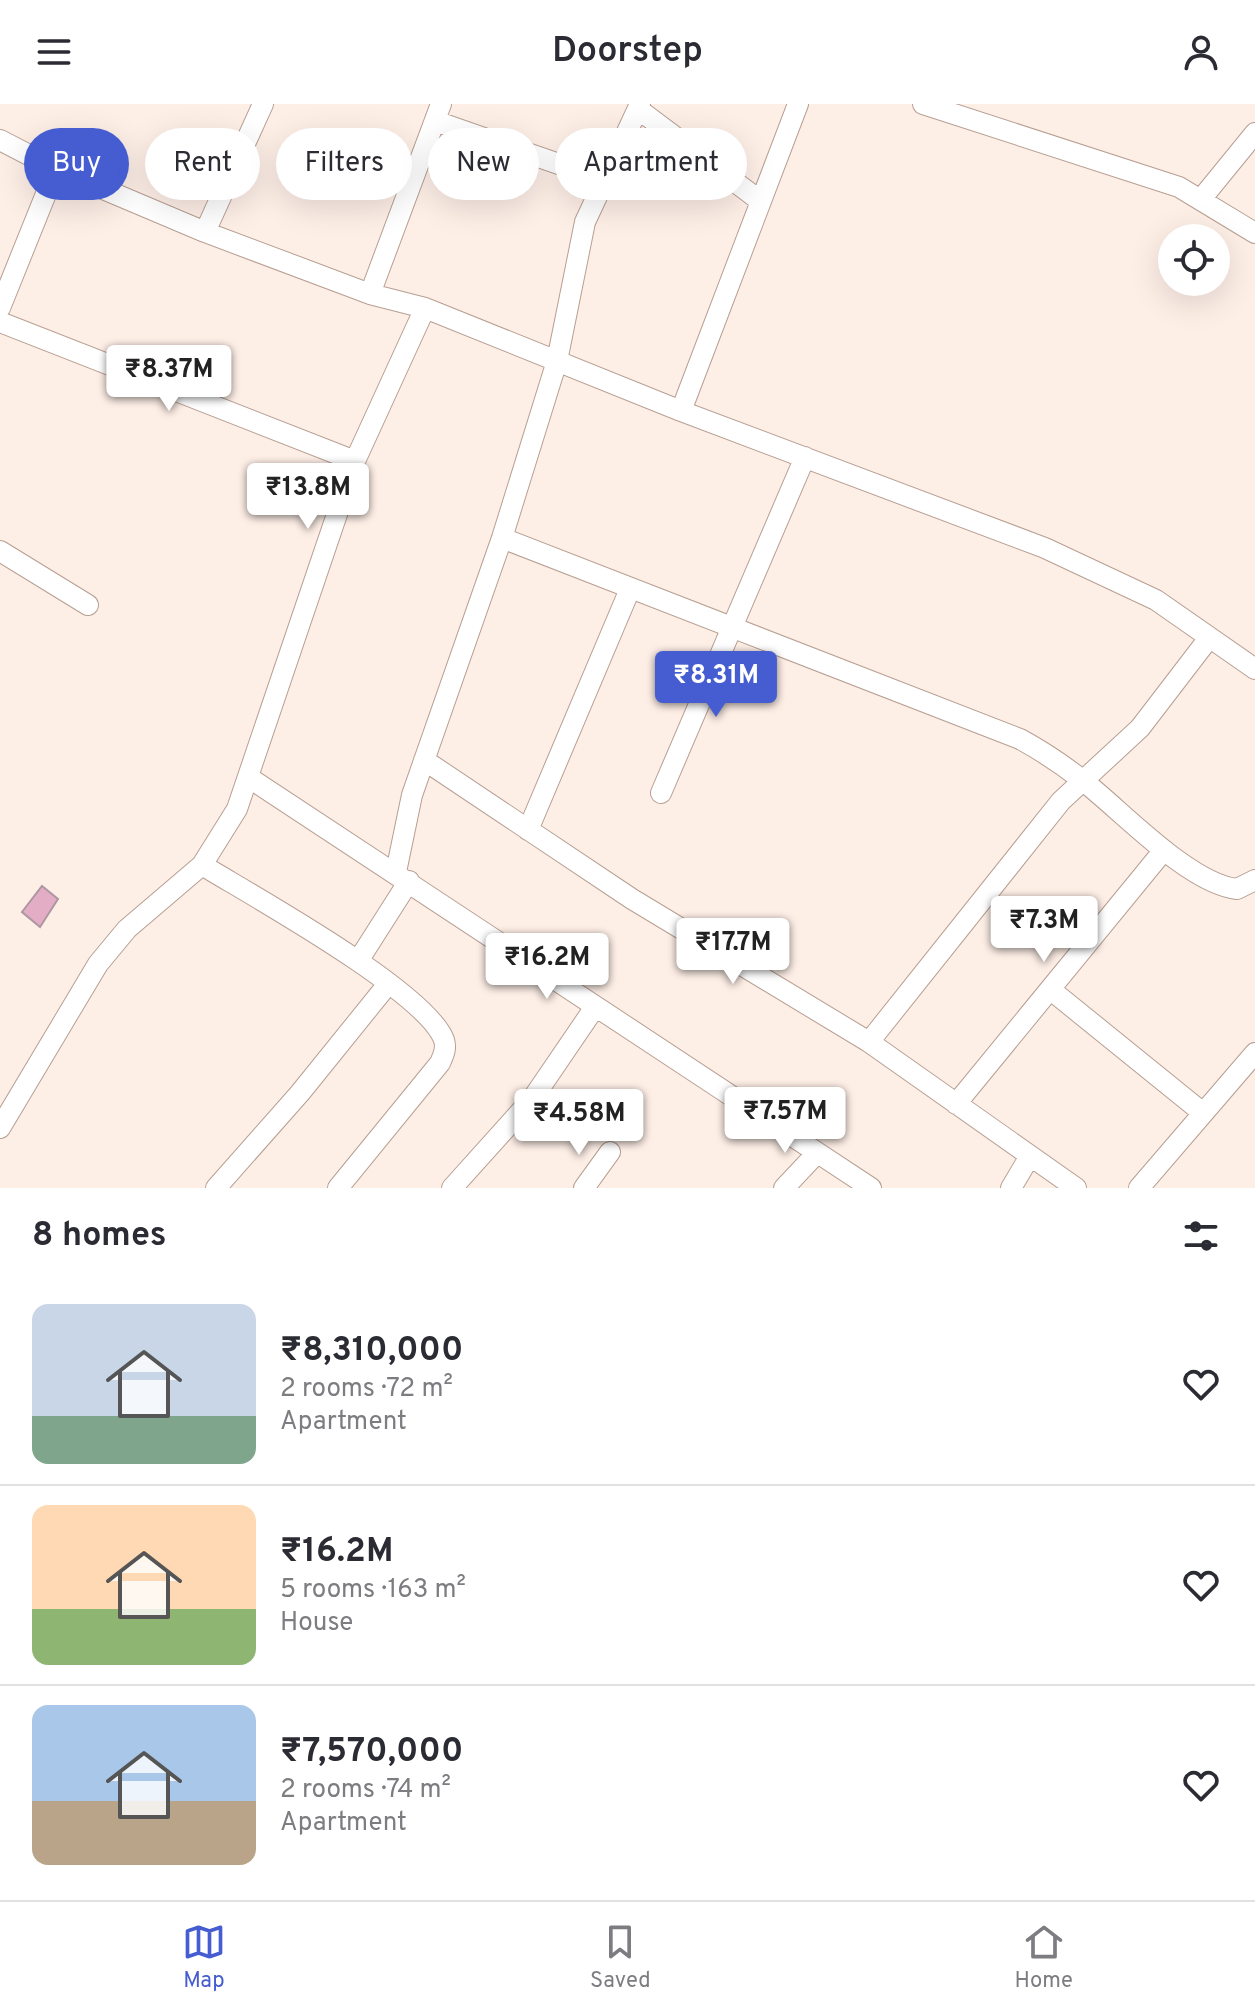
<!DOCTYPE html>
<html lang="en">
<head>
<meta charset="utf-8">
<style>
  :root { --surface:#fff; --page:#f2f2f3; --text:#2b2b33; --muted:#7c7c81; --line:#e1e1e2; --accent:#455dd1 }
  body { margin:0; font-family:Overpass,sans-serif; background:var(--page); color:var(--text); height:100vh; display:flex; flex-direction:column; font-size:30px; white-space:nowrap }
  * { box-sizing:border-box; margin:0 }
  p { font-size:26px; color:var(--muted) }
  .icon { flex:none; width:44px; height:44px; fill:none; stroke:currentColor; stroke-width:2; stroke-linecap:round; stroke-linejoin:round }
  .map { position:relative; height:1084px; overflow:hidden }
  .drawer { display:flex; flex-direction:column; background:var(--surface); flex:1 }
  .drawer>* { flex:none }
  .hud { position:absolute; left:24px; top:24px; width:800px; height:72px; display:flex; gap:16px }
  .buttons { position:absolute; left:1158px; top:120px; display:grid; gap:16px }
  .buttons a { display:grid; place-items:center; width:72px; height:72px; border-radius:50%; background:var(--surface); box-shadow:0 8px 32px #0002; font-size:40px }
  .price { position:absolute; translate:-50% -68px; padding:0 18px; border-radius:8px; background:#fff; color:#222; font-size:26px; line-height:52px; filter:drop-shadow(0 2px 4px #0008) }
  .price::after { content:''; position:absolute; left:50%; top:48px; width:24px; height:18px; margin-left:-12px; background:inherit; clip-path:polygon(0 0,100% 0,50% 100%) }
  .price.active { background:var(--accent); color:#fff }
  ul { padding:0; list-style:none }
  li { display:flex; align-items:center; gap:24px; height:200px; padding:0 32px }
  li+li { border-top:2px solid var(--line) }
  li span { display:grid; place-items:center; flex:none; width:224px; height:160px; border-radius:16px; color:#555 }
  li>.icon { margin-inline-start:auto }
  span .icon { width:96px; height:96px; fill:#fffc; stroke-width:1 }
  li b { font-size:34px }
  h2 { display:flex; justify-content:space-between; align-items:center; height:96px; padding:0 32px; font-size:34px }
  .tag { padding:0 28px; border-radius:36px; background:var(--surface); box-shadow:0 8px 32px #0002; font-size:28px; line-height:72px }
  .tag.active { background:var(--accent); color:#fff }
  header { display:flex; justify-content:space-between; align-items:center; height:104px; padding:0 32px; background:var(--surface); font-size:36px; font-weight:600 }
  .tab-bar { display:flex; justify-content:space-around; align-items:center; height:112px; border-top:2px solid var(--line); background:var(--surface); font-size:22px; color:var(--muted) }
  .tab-bar a { display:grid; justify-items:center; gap:4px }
  .tab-bar .active { color:var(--accent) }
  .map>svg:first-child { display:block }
  .building { fill:#e3adc6; stroke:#af96a1; stroke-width:2 }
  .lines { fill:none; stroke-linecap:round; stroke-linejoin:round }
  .street-casing { stroke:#b79f92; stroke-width:22 }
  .street { stroke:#fff; stroke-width:20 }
</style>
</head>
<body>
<header><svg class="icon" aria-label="menu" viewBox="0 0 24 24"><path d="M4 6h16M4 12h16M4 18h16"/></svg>Doorstep<svg class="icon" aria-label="person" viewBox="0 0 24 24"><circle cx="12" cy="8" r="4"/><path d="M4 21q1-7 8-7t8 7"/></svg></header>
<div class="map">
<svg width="1255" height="1084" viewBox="0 0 1255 1084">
  <rect width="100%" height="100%" fill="#fdeee6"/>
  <path class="building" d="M42,782L58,795L40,823L22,808Z"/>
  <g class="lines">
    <defs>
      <path id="street" d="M923,0L1179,83L1255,129
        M638,5L759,96
        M435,17L602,75
        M0,36L56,65L205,128L370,190L425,204L681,307L1045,444L1156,496L1255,565
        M1202,94L1255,29
        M205,128L263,0
        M370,190L441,0
        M0,204L56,65
        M0,218L355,357
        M681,307L798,0
        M502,434L1020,635C1042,647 1063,661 1082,676C1121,706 1189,780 1237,785L1255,776
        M0,447L88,501
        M424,656L632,795L869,938L1076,1084
        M248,673L871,1084
        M661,689L805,353
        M528,726L630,485
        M202,761C251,791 427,888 444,936C447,945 443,952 440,959L338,1084
        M396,768L412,691L502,434L557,257L585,118L640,0
        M358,857L409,777
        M1051,886L1203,1009
        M869,938L1061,697L1140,624L1209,534
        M956,1000L1164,746
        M0,1024L98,860L127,825L202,761L237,705L355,357L425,204
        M216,1084L300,989L388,880
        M452,1084L533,994L595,903
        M584,1084L610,1048
        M784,1084L817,1049
        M1011,1084L1030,1052
        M1139,1084L1255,949"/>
    </defs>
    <use href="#street" class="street-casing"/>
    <use href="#street" class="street"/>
  </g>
</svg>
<div class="buttons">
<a><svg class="icon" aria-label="locate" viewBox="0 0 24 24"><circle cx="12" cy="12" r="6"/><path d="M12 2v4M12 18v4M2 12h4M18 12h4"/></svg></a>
</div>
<b class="price" style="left:169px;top:309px">₹8.37M</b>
<b class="price" style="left:308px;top:427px">₹13.8M</b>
<b class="price active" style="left:716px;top:615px">₹8.31M</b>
<b class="price" style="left:1044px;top:860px">₹7.3M</b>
<b class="price" style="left:733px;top:882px">₹17.7M</b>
<b class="price" style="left:547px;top:897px">₹16.2M</b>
<b class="price" style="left:785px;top:1051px">₹7.57M</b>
<b class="price" style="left:579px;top:1053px">₹4.58M</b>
<div class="hud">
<a class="tag active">Buy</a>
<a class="tag">Rent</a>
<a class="tag">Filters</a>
<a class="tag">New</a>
<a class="tag">Apartment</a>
</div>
</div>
<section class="drawer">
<h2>8 homes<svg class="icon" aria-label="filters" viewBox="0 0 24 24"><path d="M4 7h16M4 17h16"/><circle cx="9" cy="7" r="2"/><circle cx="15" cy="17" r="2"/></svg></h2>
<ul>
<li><span style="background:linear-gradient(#c9d6e8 70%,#7fa58c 0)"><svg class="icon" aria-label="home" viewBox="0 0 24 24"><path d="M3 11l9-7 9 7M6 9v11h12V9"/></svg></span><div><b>₹8,310,000</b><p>2 rooms · 72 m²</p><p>Apartment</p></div><svg class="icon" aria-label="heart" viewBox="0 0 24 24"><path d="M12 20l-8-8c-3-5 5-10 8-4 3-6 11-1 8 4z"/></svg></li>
<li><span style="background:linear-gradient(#ffd9b3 65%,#8fb573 0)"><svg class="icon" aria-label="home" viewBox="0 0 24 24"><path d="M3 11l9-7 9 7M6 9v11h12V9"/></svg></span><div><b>₹16.2M</b><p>5 rooms · 163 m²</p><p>House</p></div><svg class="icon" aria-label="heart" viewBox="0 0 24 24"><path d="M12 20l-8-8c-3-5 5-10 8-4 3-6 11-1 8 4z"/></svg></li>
<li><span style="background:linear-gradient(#a9c7e8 60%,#b9a48a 0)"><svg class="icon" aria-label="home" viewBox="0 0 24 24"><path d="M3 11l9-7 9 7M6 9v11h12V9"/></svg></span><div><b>₹7,570,000</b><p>2 rooms · 74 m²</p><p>Apartment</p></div><svg class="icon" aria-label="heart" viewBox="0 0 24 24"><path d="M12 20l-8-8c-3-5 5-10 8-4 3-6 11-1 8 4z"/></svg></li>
</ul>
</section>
<nav class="tab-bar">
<a class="active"><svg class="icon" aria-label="map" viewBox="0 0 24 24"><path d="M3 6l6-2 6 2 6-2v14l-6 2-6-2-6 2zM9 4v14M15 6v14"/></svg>Map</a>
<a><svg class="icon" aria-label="saved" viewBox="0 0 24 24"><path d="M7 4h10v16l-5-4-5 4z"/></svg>Saved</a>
<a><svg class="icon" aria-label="home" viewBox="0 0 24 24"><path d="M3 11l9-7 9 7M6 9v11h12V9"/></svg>Home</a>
</nav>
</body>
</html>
